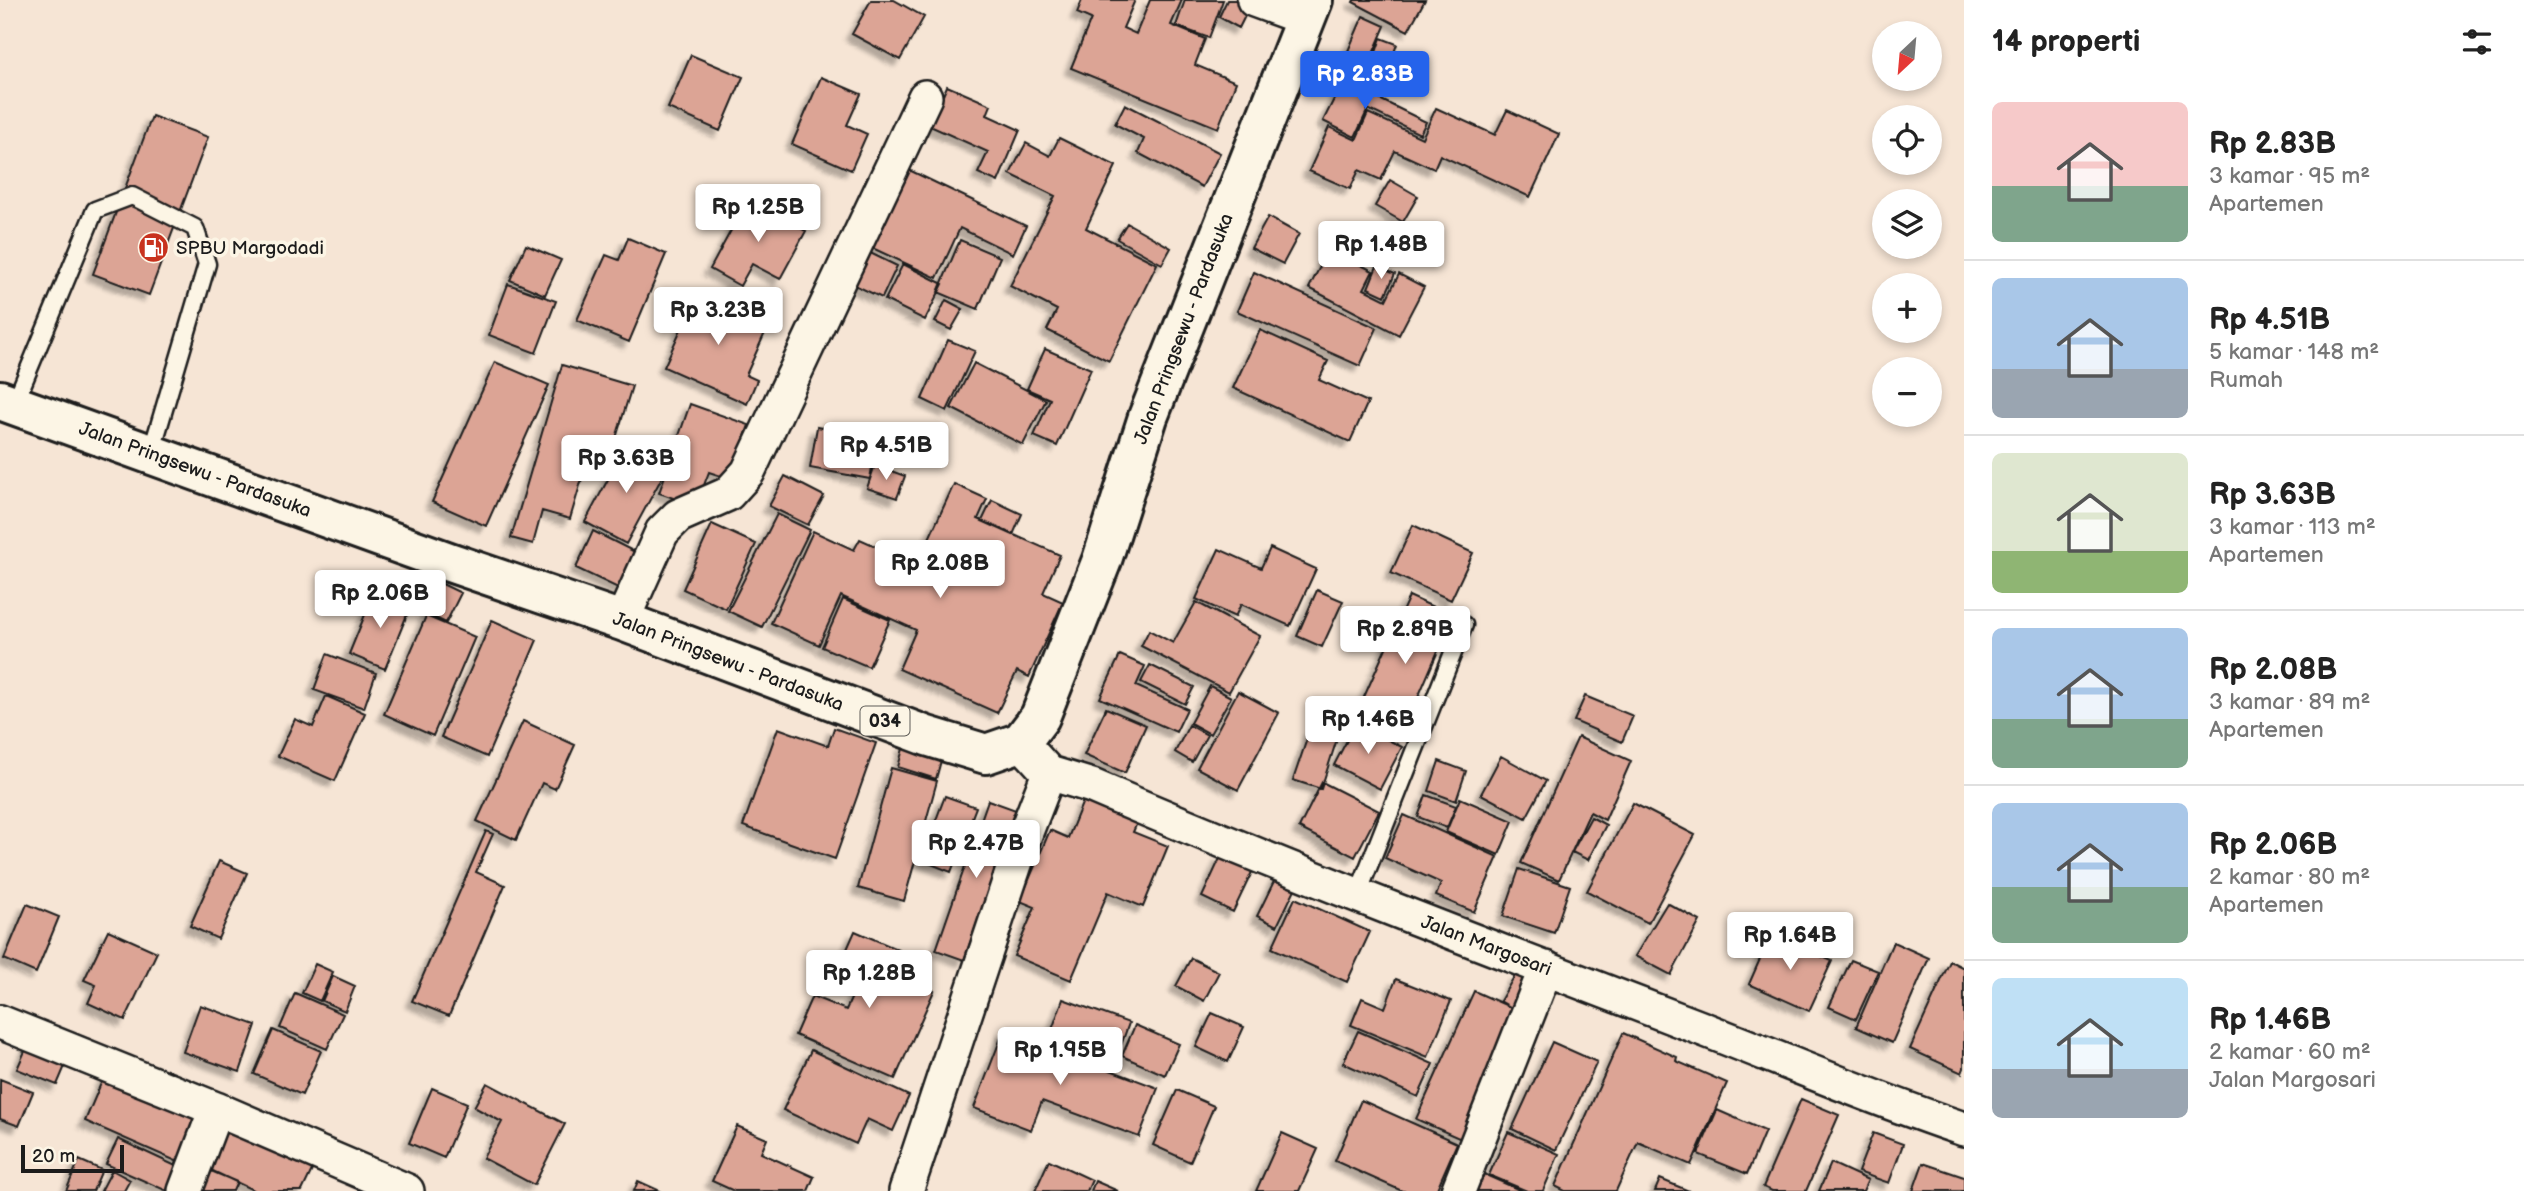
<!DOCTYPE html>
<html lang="id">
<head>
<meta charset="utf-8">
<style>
  :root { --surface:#fff; --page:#f2f2f2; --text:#222; --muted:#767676; --line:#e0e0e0; --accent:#2563eb }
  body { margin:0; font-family:"Balsamiq Sans",sans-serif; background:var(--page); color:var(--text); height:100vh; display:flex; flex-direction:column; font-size:26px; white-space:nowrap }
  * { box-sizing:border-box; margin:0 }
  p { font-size:23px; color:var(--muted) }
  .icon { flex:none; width:38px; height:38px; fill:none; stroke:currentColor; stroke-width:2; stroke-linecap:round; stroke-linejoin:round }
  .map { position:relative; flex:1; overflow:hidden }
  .side { display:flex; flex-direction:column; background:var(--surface); width:560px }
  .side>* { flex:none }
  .needle { width:46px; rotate:206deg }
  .buttons { position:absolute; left:1872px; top:21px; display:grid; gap:14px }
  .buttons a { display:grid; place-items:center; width:70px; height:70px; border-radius:50%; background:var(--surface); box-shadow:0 4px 10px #0003; font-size:35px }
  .scale { position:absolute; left:21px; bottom:18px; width:103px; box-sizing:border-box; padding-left:7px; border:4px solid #1c1c1c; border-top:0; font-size:19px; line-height:24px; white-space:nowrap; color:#1c1c1c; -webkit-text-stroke:5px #fcf5e5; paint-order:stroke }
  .price { position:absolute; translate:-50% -60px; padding:0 16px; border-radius:7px; background:#fff; color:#222; font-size:23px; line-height:46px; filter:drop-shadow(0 2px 4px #0008) }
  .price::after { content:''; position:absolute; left:50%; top:42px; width:21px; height:16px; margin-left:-10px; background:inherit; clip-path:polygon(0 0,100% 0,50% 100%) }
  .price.on { background:var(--accent); color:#fff }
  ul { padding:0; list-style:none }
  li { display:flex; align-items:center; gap:21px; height:175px; padding:0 28px }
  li+li { border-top:2px solid var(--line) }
  li span { display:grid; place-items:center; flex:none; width:196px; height:140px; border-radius:10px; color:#555 }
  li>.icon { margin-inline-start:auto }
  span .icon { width:84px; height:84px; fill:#fffc; stroke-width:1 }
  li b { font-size:30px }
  h2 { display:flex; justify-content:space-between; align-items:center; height:84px; padding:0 28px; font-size:30px }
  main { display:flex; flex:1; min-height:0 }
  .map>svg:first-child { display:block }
  .building { fill:#dca495; stroke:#1c1c1c; stroke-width:2; filter:url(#shadow) }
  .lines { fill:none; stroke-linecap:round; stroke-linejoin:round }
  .service-casing { stroke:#1c1c1c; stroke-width:21 }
  .minor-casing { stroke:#1c1c1c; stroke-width:38 }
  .primary-casing { stroke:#1c1c1c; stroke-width:44 }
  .service { stroke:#fcf5e5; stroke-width:16 }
  .minor { stroke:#fcf5e5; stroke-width:33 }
  .primary { stroke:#fcf5e5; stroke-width:38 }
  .labels { text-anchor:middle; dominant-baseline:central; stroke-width:7; stroke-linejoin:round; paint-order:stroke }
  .shield { fill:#fcf5e5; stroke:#5f5d58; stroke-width:2 }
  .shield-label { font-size:18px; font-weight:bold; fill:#1c1c1c }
  .poi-label { font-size:19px; fill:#1c1c1c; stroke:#fcf5e5; text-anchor:start }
  .street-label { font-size:19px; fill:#1c1c1c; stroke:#fcf5e5 }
</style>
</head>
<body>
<main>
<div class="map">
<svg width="1964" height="1191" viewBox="0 0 1964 1191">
  <defs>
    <filter id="shadow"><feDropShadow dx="-6" dy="6" stdDeviation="2" flood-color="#0004"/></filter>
  </defs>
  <rect width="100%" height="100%" fill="#f6e5d5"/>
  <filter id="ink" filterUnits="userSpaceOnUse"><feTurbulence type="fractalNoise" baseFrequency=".0143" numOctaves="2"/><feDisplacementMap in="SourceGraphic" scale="14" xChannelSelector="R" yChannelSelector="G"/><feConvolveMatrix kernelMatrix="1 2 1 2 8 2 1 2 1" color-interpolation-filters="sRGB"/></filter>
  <g filter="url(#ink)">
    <path class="building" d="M871,0H894L924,17L900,60L852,34Z
      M1082,0H1135L1123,28L1136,34L1150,0H1182L1171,25L1205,39L1195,65L1236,82L1218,128L1071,68L1091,19L1077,13Z
      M1185,0H1223L1209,38L1176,26Z
      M1227,0H1238L1250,6L1239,28L1219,17Z
      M1354,0H1425L1408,31L1353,2Z
      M1363,16L1385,26L1370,61L1348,51Z
      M1381,38L1397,44L1383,85L1342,70L1347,55L1372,64Z
      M691,55L743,77L720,131L668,108Z
      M821,77L861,94L847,125L867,134L851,170L792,144Z
      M1343,81L1426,122L1420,134L1368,109L1355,137L1323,121Z
      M947,86L991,105L987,115L1020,130L998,182L978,173L988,152L930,126Z
      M1125,104L1220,153L1202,187L1138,153L1144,139L1115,124Z
      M1436,108L1495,135L1507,110L1559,134L1530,197L1440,155L1434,169L1395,151L1381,180L1359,170L1350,189L1309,171L1329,127L1356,140L1368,113L1422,138Z
      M152,116L208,137L149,295L93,274Z
      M1059,138L1116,166L1086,228L1157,264L1109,361L1047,330L1057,310L1010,286L1055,196L1010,174L1026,143L1050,156Z
      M905,168L1026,226L1013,254L960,228L937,278L868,246Z
      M1390,180L1418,196L1403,222L1375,206Z
      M748,199L806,231L780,279L752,264L740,286L710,269Z
      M1268,217L1299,234L1283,264L1251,248Z
      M1127,223L1171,248L1162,264L1117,239Z
      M628,238L666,254L629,342L577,320L606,255L619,260Z
      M960,240L1000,257L978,309L938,292Z
      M526,245L561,260L545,295L510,280Z
      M862,249L897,266L882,298L846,281Z
      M1329,249L1373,271L1364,289L1386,300L1399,274L1424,287L1399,335L1309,288Z
      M903,264L943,284L925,320L885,300Z
      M1377,266L1395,274L1385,296L1368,288Z
      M1254,272L1377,328L1360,366L1237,311Z
      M508,284L556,301L536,353L489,335Z
      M698,291L769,324L746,375L757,380L747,404L664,367Z
      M946,300L963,309L951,330L935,322Z
      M1260,330L1328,361L1319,380L1368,402L1350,442L1233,388Z
      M948,340L975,351L947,411L922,399Z
      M1045,349L1091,369L1057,446L1034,436L1050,399L1027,389Z
      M495,362L549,385L486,526L432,502Z
      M974,363L1046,400L1023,445L951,408Z
      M562,365L632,386L609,461L589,455L570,519L542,511L533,544L511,538Z
      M690,404L749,425L730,479L709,472L696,506L659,493Z
      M817,427L877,438L870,479L810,468Z
      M626,446L667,468L626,544L585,522Z
      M875,465L905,476L897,498L867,488Z
      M785,476L824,496L808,525L769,506Z
      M954,484L987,499L978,519L1060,555L1043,593L1063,602L1029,677L1017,671L997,713L899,669L916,630L841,596L819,645L771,623L813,531L854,550L860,539L947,578L956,556L927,543Z
      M992,500L1022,514L1013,535L982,521Z
      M777,514L810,530L762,627L728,611Z
      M712,524L756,544L726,609L683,589Z
      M1413,525L1473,553L1451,600L1391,573Z
      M593,531L637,553L620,589L576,568Z
      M1270,548L1316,569L1290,626L1241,604L1235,617L1196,599L1219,549L1261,568Z
      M440,583L461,593L446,623L425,613Z
      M375,590L411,605L385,669L349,654Z
      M1317,590L1343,601L1322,647L1297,636Z
      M1409,596L1453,616L1402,735L1356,715Z
      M843,599L890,620L869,667L822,647Z
      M1196,602L1260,636L1229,692L1141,646L1149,630L1173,643Z
      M426,616L475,637L433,736L384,714Z
      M492,620L537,640L487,757L441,737Z
      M327,654L376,673L364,708L314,690Z
      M1120,655L1145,666L1136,686L1187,709L1176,732L1100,698Z
      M1150,665L1194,687L1185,704L1141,682Z
      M1210,686L1231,697L1210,734L1190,723Z
      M1238,691L1279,713L1238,790L1197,768Z
      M326,696L365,713L335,781L278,756L295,719L313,727Z
      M1585,696L1633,716L1622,742L1574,721Z
      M1106,708L1146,725L1125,773L1084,755Z
      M523,721L575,745L555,789L542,783L516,840L477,821Z
      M1356,723L1402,747L1380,789L1334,765Z
      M1189,725L1207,735L1192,762L1175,752Z
      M778,728L828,746L834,728L876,743L835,859L743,826Z
      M1310,730L1337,739L1321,789L1293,780Z
      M1578,737L1631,761L1605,820L1590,812L1559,880L1521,863Z
      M904,745L942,757L936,779L898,767Z
      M1501,756L1546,781L1526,818L1481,794Z
      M1439,761L1466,771L1456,801L1429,791Z
      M891,768L937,781L904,901L858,888Z
      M1322,782L1379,811L1355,857L1299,828Z
      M1426,795L1456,806L1447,828L1418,817Z
      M945,796L976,807L951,872L921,860Z
      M1460,798L1513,821L1499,855L1446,832Z
      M988,800L1016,810L964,960L936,950Z
      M1083,801L1137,823L1133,832L1168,846L1143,907L1108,892L1071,980L1014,956L1035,907L1020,901L1050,830L1068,838Z
      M1633,803L1695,835L1648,923L1587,891Z
      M1404,815L1498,857L1474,912L1436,896L1441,883L1385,858Z
      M1591,817L1606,825L1588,860L1572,852Z
      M486,831L493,834L476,872L505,885L449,1016L412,1001Z
      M1221,856L1253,870L1233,912L1202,897Z
      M219,861L247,873L218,939L190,926Z
      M1519,869L1570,886L1554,933L1503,916Z
      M1277,875L1297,885L1277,926L1257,916Z
      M1295,898L1370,932L1347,982L1272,948Z
      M1667,903L1700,921L1671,975L1635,956Z
      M27,904L59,917L36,973L4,959Z
      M108,930L157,952L125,1020L88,1003L96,985L84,980Z
      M855,931L899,950L890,971L934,991L895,1079L795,1035L812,996L846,1010L859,981L837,972Z
      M1771,934L1832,961L1809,1011L1749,984Z
      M1893,942L1929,958L1892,1043L1856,1027Z
      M1191,958L1219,972L1204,1001L1176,986Z
      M1851,960L1878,971L1856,1019L1829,1007Z
      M1950,961L1964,968V1068L1962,1073L1910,1049Z
      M315,964L333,972L320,1001L302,993Z
      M1515,975L1527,982L1512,1008L1500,1001Z
      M333,976L355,986L345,1011L322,1001Z
      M1396,979L1451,1001L1428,1057L1351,1025L1362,998L1385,1008Z
      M1474,991L1519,1011L1461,1139L1416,1119Z
      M295,993L343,1014L327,1049L280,1028Z
      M1063,999L1129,1023L1114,1065L1048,1041Z
      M200,1005L256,1025L240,1072L183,1052Z
      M1212,1013L1244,1027L1228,1062L1196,1047Z
      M1135,1025L1179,1044L1165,1075L1122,1056Z
      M273,1030L321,1051L302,1095L254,1074Z
      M1004,1030L1158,1088L1139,1137L1042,1101L1031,1130L974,1108Z
      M1358,1031L1433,1064L1418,1097L1343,1063Z
      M1623,1033L1677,1057L1676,1061L1727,1083L1691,1165L1638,1142L1616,1191H1565L1555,1186Z
      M29,1042L68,1059L57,1085L17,1069Z
      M1552,1042L1597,1062L1556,1150L1512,1129Z
      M811,1050L909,1096L893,1131L867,1119L856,1144L783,1110Z
      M107,1069L208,1114L185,1165L85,1121Z
      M0,1079L33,1092L19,1126L0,1119Z
      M487,1083L565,1124L534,1185L483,1158L502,1122L474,1107Z
      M432,1088L467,1103L444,1158L409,1143Z
      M1177,1090L1214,1106L1190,1162L1153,1145Z
      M1801,1099L1839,1115L1806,1191H1772L1763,1187Z
      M1361,1100L1457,1143L1436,1191H1402L1335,1161Z
      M1717,1110L1765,1131L1747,1174L1698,1154Z
      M218,1121L314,1166L302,1191H255L198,1164Z
      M737,1126L767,1139L761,1153L814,1177L808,1191H734L712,1181Z
      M1508,1132L1559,1154L1543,1191H1527L1489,1175Z
      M1282,1133L1318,1149L1299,1191H1256Z
      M1873,1133L1903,1144L1889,1183L1858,1172Z
      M118,1139L178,1167L167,1191L106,1164Z
      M79,1160L102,1170L93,1191H66Z
      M1049,1160L1092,1180L1087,1191H1035Z
      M1831,1163L1868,1180L1863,1191H1819Z
      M1923,1163L1964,1177V1191H1913Z
      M204,1168L237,1182L233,1191H194Z
      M112,1170L130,1180L124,1191H101Z
      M1479,1172L1522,1191H1470Z
      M1660,1179L1689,1191H1655Z
      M638,1181L660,1191H634Z
      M1095,1181L1118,1191H1091Z"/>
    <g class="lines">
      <defs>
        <path id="service" d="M14,405L95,210L132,196L195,228L207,264L151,453
          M1357,896L1464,625"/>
        <path id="minor" d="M1254,0L1306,19
          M622,621L662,532L678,516L728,494L748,472L925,97
          M1021,742L1049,773L1092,786C1285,869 1481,944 1677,1019C1773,1055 1867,1097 1964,1129
          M0,1022L216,1109L407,1191
          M185,1191L216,1109
          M906,1191L1024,837L1049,773
          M1458,1191L1546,968"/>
        <path id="primary" d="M0,400L449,562L622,621L927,736L986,754L1021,742L1040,717L1102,560L1148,417L1313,0"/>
      </defs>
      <use href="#service" class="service-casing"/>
      <use href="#minor" class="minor-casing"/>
      <use href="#primary" class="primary-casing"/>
      <use href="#service" class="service"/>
      <use href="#minor" class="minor"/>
      <use href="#primary" class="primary"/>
    </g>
  </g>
  <defs>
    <symbol id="fuel-disc" viewBox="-11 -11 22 22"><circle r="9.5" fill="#c8321e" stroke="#fcf5e5"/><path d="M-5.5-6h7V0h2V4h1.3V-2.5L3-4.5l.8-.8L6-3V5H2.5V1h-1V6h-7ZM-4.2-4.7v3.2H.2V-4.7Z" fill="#fff"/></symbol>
  </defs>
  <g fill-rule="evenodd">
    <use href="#fuel-disc" x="136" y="230" width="35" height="35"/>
  </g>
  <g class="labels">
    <rect class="shield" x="860.5" y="706.5" width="49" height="29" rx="5"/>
    <g class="shield-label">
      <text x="885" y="721">034</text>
    </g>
    <g class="poi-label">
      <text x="176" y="248">SPBU Margodadi</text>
    </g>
    <g class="street-label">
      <text transform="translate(1184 329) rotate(-69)">Jalan Pringsewu - Pardasuka</text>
      <text transform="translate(195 470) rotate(20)">Jalan Pringsewu - Pardasuka</text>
      <text transform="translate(728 662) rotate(21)">Jalan Pringsewu - Pardasuka</text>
      <text transform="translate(1486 946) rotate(21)">Jalan Margosari</text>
    </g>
  </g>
</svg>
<div class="buttons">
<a><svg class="needle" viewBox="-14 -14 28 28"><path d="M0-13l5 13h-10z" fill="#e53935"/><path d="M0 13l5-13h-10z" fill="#767676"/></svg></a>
<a><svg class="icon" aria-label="locate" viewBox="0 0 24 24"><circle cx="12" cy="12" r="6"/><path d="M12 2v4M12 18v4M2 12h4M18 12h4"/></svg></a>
<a><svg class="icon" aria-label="layers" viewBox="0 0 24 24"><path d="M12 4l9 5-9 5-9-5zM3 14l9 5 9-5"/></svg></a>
<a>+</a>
<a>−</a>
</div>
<div class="scale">20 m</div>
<b class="price on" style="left:1365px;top:111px">Rp 2.83B</b>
<b class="price" style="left:758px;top:244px">Rp 1.25B</b>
<b class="price" style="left:1381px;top:281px">Rp 1.48B</b>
<b class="price" style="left:718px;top:347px">Rp 3.23B</b>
<b class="price" style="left:886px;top:482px">Rp 4.51B</b>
<b class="price" style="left:626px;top:495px">Rp 3.63B</b>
<b class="price" style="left:940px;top:600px">Rp 2.08B</b>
<b class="price" style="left:380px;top:630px">Rp 2.06B</b>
<b class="price" style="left:1405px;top:666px">Rp 2.89B</b>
<b class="price" style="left:1368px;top:756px">Rp 1.46B</b>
<b class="price" style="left:976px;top:880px">Rp 2.47B</b>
<b class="price" style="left:1790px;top:972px">Rp 1.64B</b>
<b class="price" style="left:869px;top:1010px">Rp 1.28B</b>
<b class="price" style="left:1060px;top:1087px">Rp 1.95B</b>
</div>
<section class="side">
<h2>14 properti<svg class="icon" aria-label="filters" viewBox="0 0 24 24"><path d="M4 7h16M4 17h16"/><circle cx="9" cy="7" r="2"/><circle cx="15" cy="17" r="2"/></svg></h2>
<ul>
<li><span style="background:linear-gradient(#f6c9c9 60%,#7fa58c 0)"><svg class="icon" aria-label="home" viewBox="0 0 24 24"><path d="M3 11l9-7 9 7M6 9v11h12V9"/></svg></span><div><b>Rp 2.83B</b><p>3 kamar · 95 m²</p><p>Apartemen</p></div></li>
<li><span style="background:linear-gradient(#a9c7e8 65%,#9aa5b1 0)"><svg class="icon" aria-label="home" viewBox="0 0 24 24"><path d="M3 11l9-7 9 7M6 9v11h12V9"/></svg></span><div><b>Rp 4.51B</b><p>5 kamar · 148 m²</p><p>Rumah</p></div></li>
<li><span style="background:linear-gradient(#dfe7d0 70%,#8fb573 0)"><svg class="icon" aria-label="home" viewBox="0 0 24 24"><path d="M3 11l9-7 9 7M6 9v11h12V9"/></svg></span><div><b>Rp 3.63B</b><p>3 kamar · 113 m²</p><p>Apartemen</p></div></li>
<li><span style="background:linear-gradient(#a9c7e8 65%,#7fa58c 0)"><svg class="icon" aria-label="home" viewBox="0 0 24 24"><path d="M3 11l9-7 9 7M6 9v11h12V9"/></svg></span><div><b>Rp 2.08B</b><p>3 kamar · 89 m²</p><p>Apartemen</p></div></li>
<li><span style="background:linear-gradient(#a9c7e8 60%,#7fa58c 0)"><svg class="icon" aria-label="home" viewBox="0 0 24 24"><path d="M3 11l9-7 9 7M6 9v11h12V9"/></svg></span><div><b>Rp 2.06B</b><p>2 kamar · 80 m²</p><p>Apartemen</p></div></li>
<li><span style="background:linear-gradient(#bfe0f5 65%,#9aa5b1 0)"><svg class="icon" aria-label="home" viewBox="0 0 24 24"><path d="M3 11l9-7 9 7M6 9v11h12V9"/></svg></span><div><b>Rp 1.46B</b><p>2 kamar · 60 m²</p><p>Jalan Margosari</p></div></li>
</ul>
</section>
</main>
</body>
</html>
